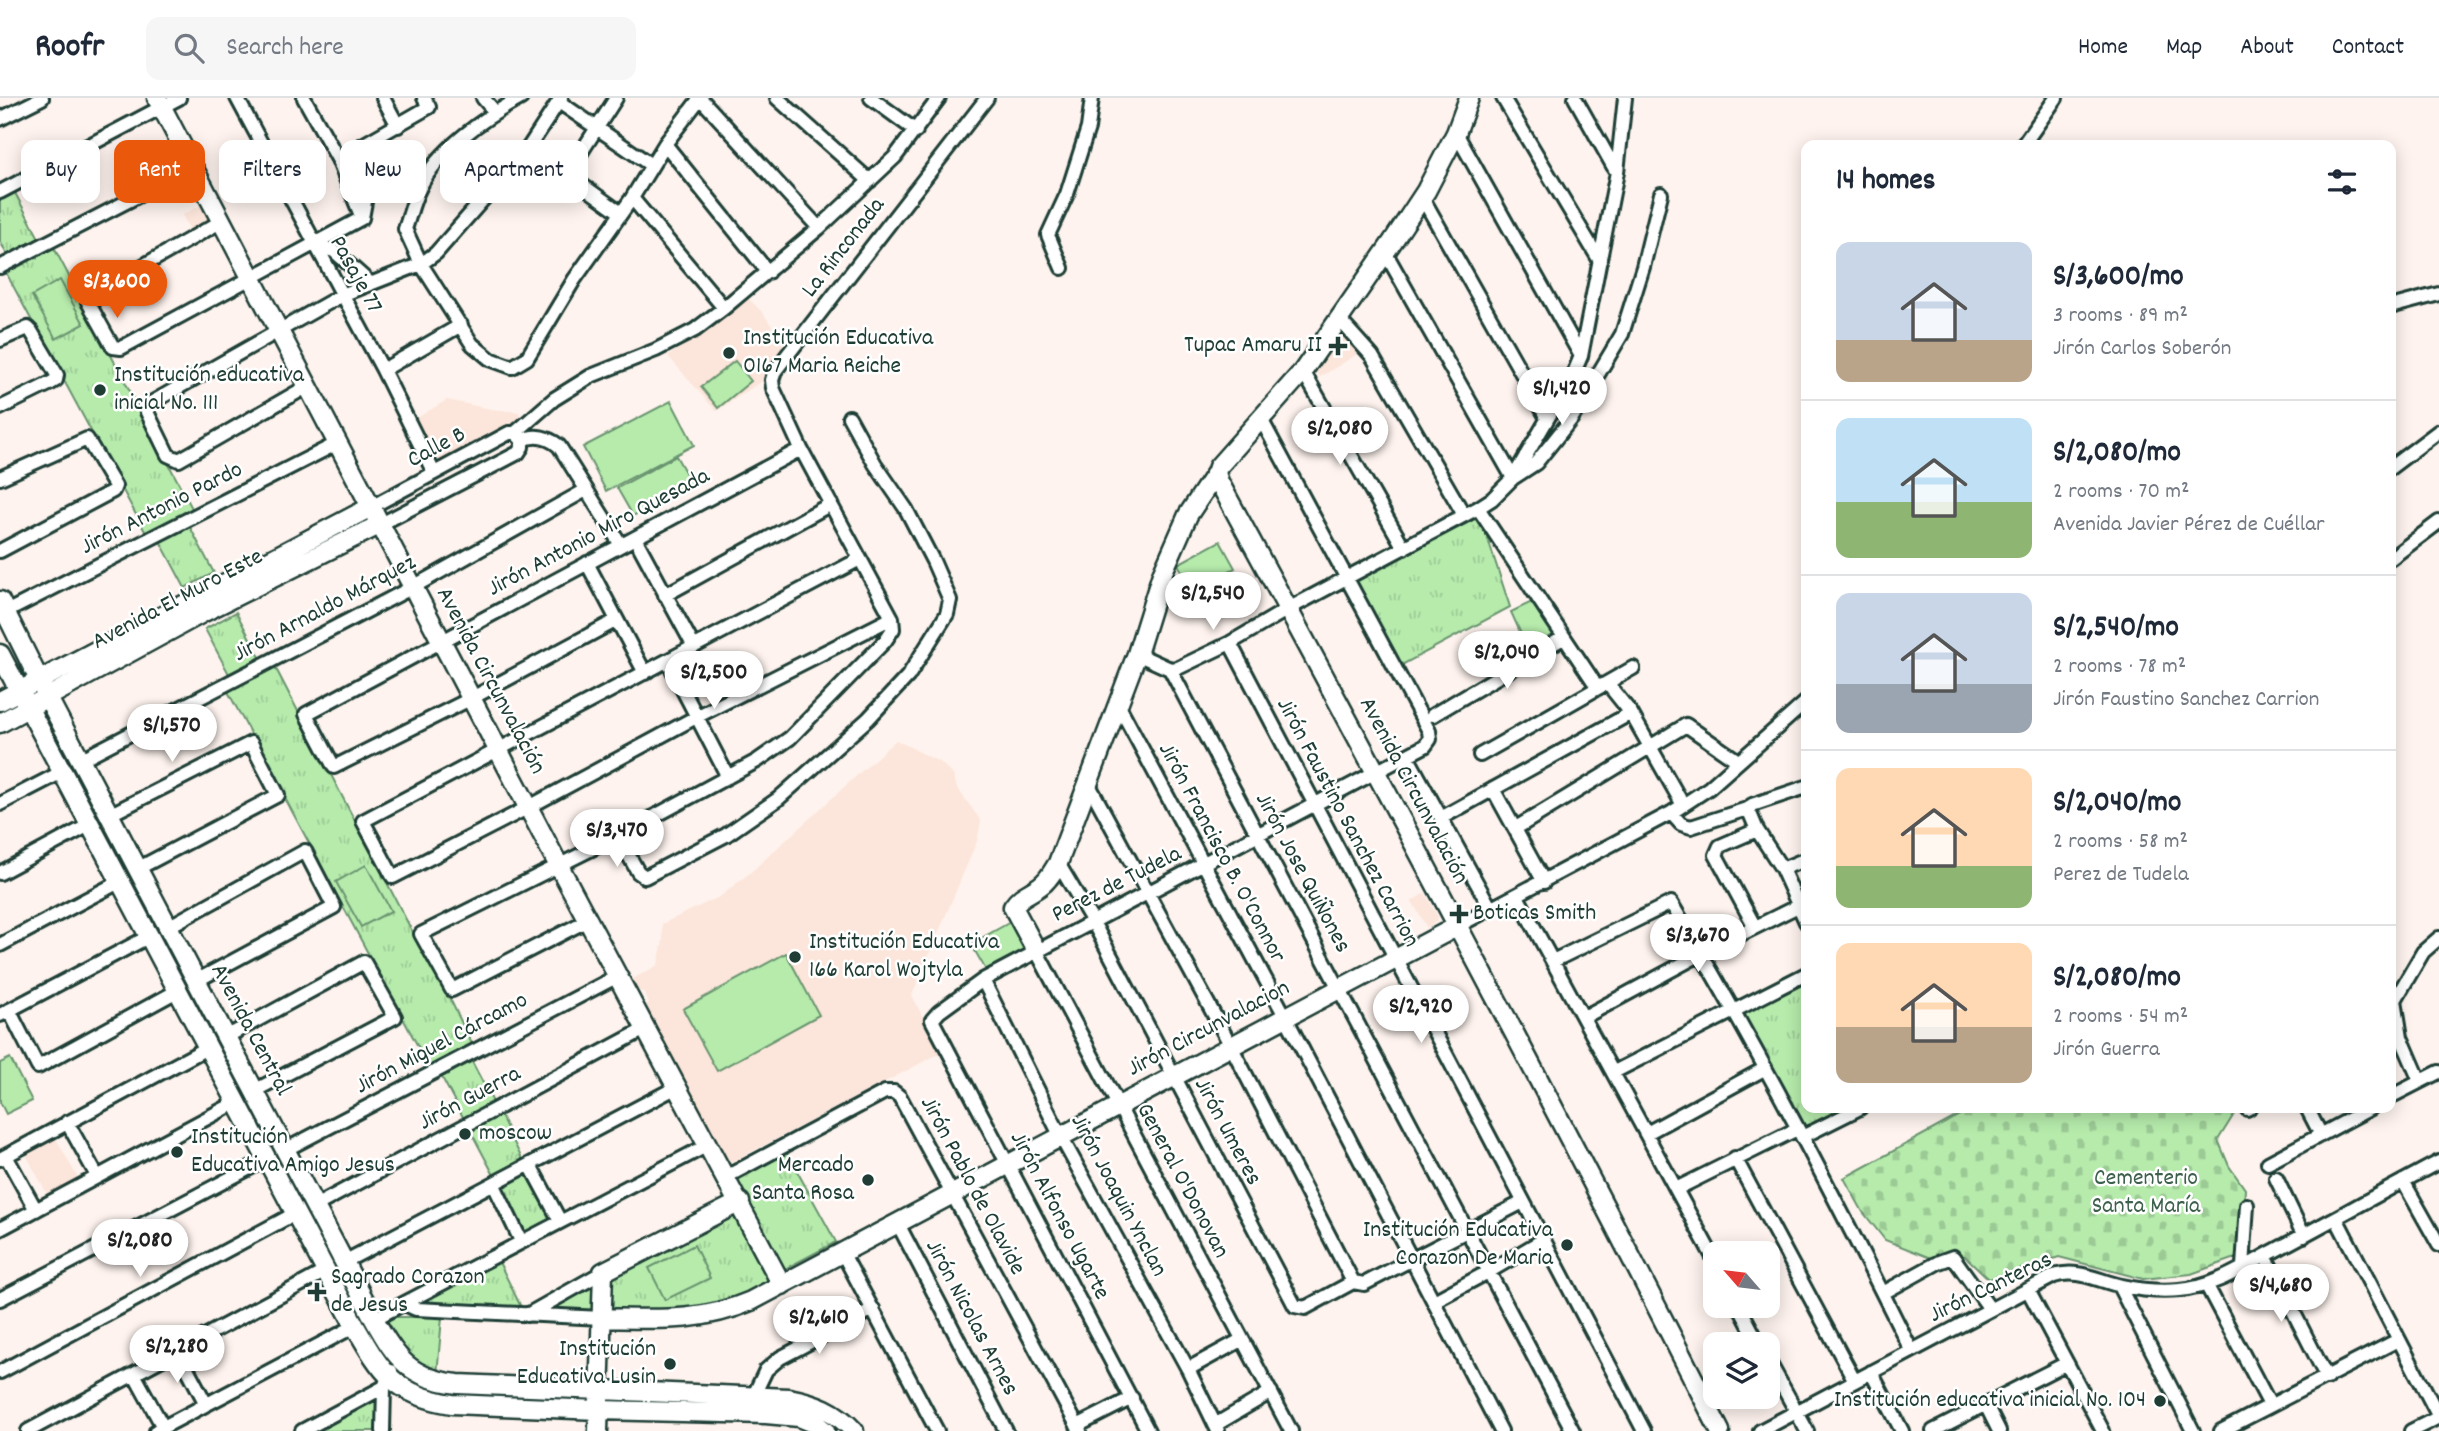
<!DOCTYPE html>
<html lang="en">
<head>
<meta charset="utf-8">
<style>
  :root { --surface:#fff; --page:#f6f6f7; --text:#1f2937; --muted:#747a83; --line:#e0e1e3; --accent:#ea580c }
  body { margin:0; font-family:Dekko,sans-serif; background:var(--page); color:var(--text); height:100vh; display:flex; flex-direction:column; font-size:26px; white-space:nowrap }
  * { box-sizing:border-box; margin:0 }
  p { font-size:23px; color:var(--muted) }
  .icon { flex:none; width:38px; height:38px; fill:none; stroke:currentColor; stroke-width:2; stroke-linecap:round; stroke-linejoin:round }
  .map { position:relative; flex:1; overflow:hidden }
  .details { position:absolute; left:1801px; top:42px; width:595px; height:973px; display:flex; flex-direction:column; background:var(--surface); border-radius:14px; box-shadow:0 4px 18px #0003 }
  .details>* { flex:none }
  .guide { position:absolute; left:21px; top:42px; width:665px; height:63px; display:flex; gap:14px }
  .needle { width:46px; rotate:298deg }
  .controls { position:absolute; left:1703px; top:1143px; display:grid; gap:14px }
  .controls a { display:grid; place-items:center; width:77px; height:77px; border-radius:14px; background:var(--surface); box-shadow:0 4px 18px #0003; font-size:35px }
  .price { position:absolute; translate:-50% -60px; padding:0 16px; border-radius:24px; background:#fff; color:#222; font-size:23px; line-height:46px; filter:drop-shadow(0 2px 4px #0008) }
  .price::after { content:''; position:absolute; left:50%; top:42px; width:21px; height:16px; margin-left:-10px; background:inherit; clip-path:polygon(0 0,100% 0,50% 100%) }
  .price.active { background:var(--accent); color:#fff }
  ul { padding:0; list-style:none }
  li { display:flex; align-items:center; gap:21px; height:175px; padding:0 35px }
  li+li { border-top:2px solid var(--line) }
  li span { display:grid; place-items:center; flex:none; width:196px; height:140px; border-radius:14px; color:#555 }
  li>.icon { margin-inline-start:auto }
  span .icon { width:84px; height:84px; fill:#fffc; stroke-width:1 }
  li b { font-size:30px }
  h2 { display:flex; justify-content:space-between; align-items:center; height:84px; padding:0 35px; font-size:30px }
  .chip { padding:0 24px; border-radius:14px; background:var(--surface); box-shadow:0 4px 18px #0003; font-size:24px; line-height:63px }
  .chip.active { background:var(--accent); color:#fff }
  header { display:flex; align-items:center; gap:42px; box-sizing:border-box; height:98px; padding:0 35px; background:var(--surface); border-bottom:2px solid var(--line) }
  header strong { font-size:33px }
  nav { display:flex; gap:38px; margin-inline-start:auto; font-size:24px }
  .search { width:490px; height:63px; background:var(--page); display:flex; align-items:center; gap:18px; box-sizing:border-box; padding:0 24px; border-radius:14px; color:var(--muted); font-size:26px }
  .map>svg:first-child { display:block }
  .built { fill:#fce5da }
  .grass { fill:url(#grass-tufts); stroke:#6a9470; stroke-width:2 }
  .cemetery { fill:url(#cemetery-stones); stroke:#6a9470; stroke-width:2 }
  .pitch { fill:#b6ebac; stroke:#6a9470; stroke-width:2 }
  .lines { fill:none; stroke-linecap:round; stroke-linejoin:round }
  .street-casing { stroke:#1f3d34; stroke-width:18 }
  .secondary-casing { stroke:#1f3d34; stroke-width:23 }
  .street { stroke:#fff; stroke-width:12 }
  .secondary { stroke:#fff; stroke-width:18 }
  .poi-dot { fill:#1f3d34; stroke:#fff; stroke-width:2.5 }
  .labels { text-anchor:middle; dominant-baseline:central; stroke-width:5; stroke-linejoin:round; paint-order:stroke }
  .street-label { font-size:24px; fill:#1f3d34; stroke:#fff }
  .poi-label { font-size:24px; fill:#1f3d34; stroke:#fff; text-anchor:start }
  .park-label { font-size:24px; fill:#3d604c; stroke:#fff }
</style>
</head>
<body>
<header>
<strong>Roofr</strong>
<div class="search"><svg class="icon" aria-label="search" viewBox="0 0 24 24"><circle cx="10" cy="10" r="6"/><path d="M15 15l6 6"/></svg>Search here</div>
<nav><a>Home</a><a>Map</a><a>About</a><a>Contact</a></nav>
</header>
<div class="map">
<svg width="2439" height="1333" viewBox="0 0 2439 1333">
  <defs>
    <pattern id="grass-tufts" width="24" height="20" patternUnits="userSpaceOnUse" patternTransform="scale(1.75)"><rect width="24" height="20" fill="#b6ebac"/><path d="M3 7l-1-3M5 7V3M7 7l1-3M15 17l-1-3M17 17v-4M19 17l1-3" fill="none" stroke="#9cca95"/></pattern>
    <pattern id="cemetery-stones" width="16" height="16" patternUnits="userSpaceOnUse" patternTransform="scale(1.75)"><rect width="16" height="16" fill="#b6ebac"/><path d="M2 7V4a2 2 0 0 1 4 0v3zM10 15v-3a2 2 0 0 1 4 0v3z" fill="#9cca95"/></pattern>
  </defs>
  <rect width="100%" height="100%" fill="#fef3ee"/>
  <filter id="ink" filterUnits="userSpaceOnUse"><feTurbulence type="fractalNoise" baseFrequency=".0143" numOctaves="2"/><feDisplacementMap in="SourceGraphic" scale="14" xChannelSelector="R" yChannelSelector="G"/><feConvolveMatrix kernelMatrix="1 2 1 2 8 2 1 2 1" color-interpolation-filters="sRGB"/></filter>
  <g filter="url(#ink)">
    <path class="built" d="M201,107L209,122L190,132L182,117Z
      M744,196L763,215L788,253L767,280L716,313L668,258L689,245L713,219Z
      M1335,230L1350,241L1359,255L1320,279L1309,264Z
      M447,302L490,311L519,314L522,323L433,366L412,323Z
      M896,642L941,665L953,677L957,690L981,723L977,743L912,897L940,955L730,1065L644,908L649,905L644,894L636,892L631,882L658,867L663,843L662,826L721,798L751,774Z
      M1425,795L1438,819L1437,823L1427,830L1412,803Z
      M55,1039L79,1082L49,1099L25,1055Z"/>
    <path class="grass" d="M14,93L40,142L8,159L0,143V100Z
      M52,146L194,414L148,439L4,171Z
      M1477,420L1483,426L1510,509L1400,568L1355,482Z
      M189,427L214,475L185,490L160,443Z
      M236,514L261,561L230,578L205,531Z
      M273,565L412,833L418,835L472,946L429,969L226,590Z
      M51,624L388,1257L384,1261L379,1259L44,628Z
      M1806,882V1010H1844L1803,1032L1741,914Z
      M469,958L494,1006L464,1021L439,974Z
      M500,1016L524,1065L496,1081L470,1032Z
      M786,1053L836,1144L783,1172L735,1081Z
      M530,1071L555,1119L524,1136L499,1089Z
      M735,1109L774,1182L728,1204L699,1213L605,1214L607,1177Z
      M498,1162L522,1211L420,1206V1203Z
      M595,1188L594,1213L548,1211Z
      M389,1219H442L437,1277C409,1260 403,1251 387,1222Z
      M407,1274L581,1296V1307L446,1302L400,1285Z
      M381,1297V1333H311Z"/>
    <path class="cemetery" d="M1972,1010H2238L2218,1042L2229,1068L2245,1091L2241,1150L2236,1160L2191,1176L2143,1181L2059,1159L1989,1181L1965,1158L1928,1159L1885,1142L1863,1114L1844,1080Z"/>
    <path class="pitch" d="M60,182L84,226L56,241L32,198Z
      M735,263L751,283L718,310L701,289Z
      M671,303L694,347L606,393L583,349Z
      M676,358L692,386L633,418L617,390Z
      M1220,443L1235,470L1192,493L1178,466Z
      M1536,502L1556,542L1530,556L1511,514Z
      M366,767L391,813L361,829L336,784Z
      M1014,822L1030,849L987,874L971,846Z
      M786,855L819,917L717,973L683,911Z
      M10,960L32,1003L6,1016L0,1004V965Z
      M694,1147L710,1180L665,1202L649,1170Z"/>
    <g class="lines">
      <defs>
        <path id="street" d="M237,0L383,272L434,375
          M304,0L338,61L362,120
          M383,0L398,28
          M483,0L495,14
          M521,0C485,19 438,52 420,89C413,102 410,117 405,131L421,166L472,246L490,261L512,269L527,260L574,182L632,100L665,46L700,0
          M700,0L819,130
          M777,0L870,83
          M871,0L916,33
          M1503,0L1600,163
          M1575,0L1616,73
          M559,4L651,67
          M0,21L42,0
          M1456,35L1581,258
          M665,46L768,174
          M2023,47L2056,0
          M529,49L621,115
          M338,61L429,9L424,0
          M566,78L616,0
          M0,94L179,0
          M1422,99L1547,320
          M632,100L724,210
          M362,120L377,39
          M222,123L88,199V204L113,249L121,250L362,120
          M314,146L334,153L370,185
          M1385,154L1513,380L1536,365L1572,320L1622,236L1643,169L1661,96
          M0,169L194,69
          M1062,170L1048,137L1067,96L1088,30L1092,0
          M2390,209L2439,196
          M1338,220L1372,258L1464,417
          M0,242L28,230L31,233L57,277L56,282L51,285L0,310
          M383,272L461,227
          M1303,273L1404,450
          M308,288L179,362L168,357L147,314L146,309L151,305L342,197L421,166L436,155L529,49L561,0
          M515,335L554,301L591,278L656,252L695,232L724,210L819,130L895,59L939,0
          M522,342C535,336 548,339 559,348L621,447
          M2390,370L2439,333
          M0,380L87,341L115,388L113,393L0,453
          M371,409L509,335H515L522,342
          M1478,410L1598,590
          M381,426L518,355L522,349V342
          M635,440L694,549
          M860,461L363,723L393,779L529,709L698,618L892,520
          M2390,461L2439,424
          M587,465L645,575
          M665,497L831,406
          M6,514L338,345
          M617,522L472,600L334,669L306,616L801,351
          M1230,545L1644,1333
          M1137,556L1170,571L1178,570L1230,545L1288,511L1478,410L1492,401L1513,380L1573,277L1581,258L1617,74L1625,0
          M668,563L728,679
          M1170,571L1573,1333
          M1607,585L1631,615L1683,707
          M1118,606L1285,918L1501,1333
          M1433,617L1563,540
          M1480,657L1633,570
          M1407,658L1491,811
          M80,662L413,489L586,392
          M1088,685L1231,948L1353,1184
          M1806,689L1752,707L1749,713L1757,732L1782,771L1806,824
          M1493,691L1544,784
          M0,706L62,674
          M1671,715L1681,726L1691,729L1750,710
          M109,717L251,645L278,697L137,771
          M1441,720L1631,615
          M1516,730L1686,627L1738,663
          M618,738L638,774L645,779L726,737L778,701L868,621L908,578L947,516L950,502L933,463L906,411L875,366L849,319
          M1058,765L1093,824L1295,1208L1305,1210L1353,1184
          M1782,771L1806,761
          M0,775L89,727
          M1517,798L1715,1163
          M588,822L452,892L421,836L618,738L757,663L790,640L885,543L893,531L892,520L801,351L773,290L772,282L775,273L987,0
          M168,829L305,753L334,809L196,883
          M1456,829L1671,715L1709,690L1806,604
          M1755,829L1716,757L1720,748L1757,732
          M0,847L119,784
          M1036,852L1291,1333
          M1553,863L1671,805C1758,950 1836,1101 1911,1252
          M983,882L1061,1039L1188,1271L1218,1333
          M2395,902L2401,939L2420,983
          M2390,905L2395,902L2423,854L2439,840
          M9,912L38,969L177,893
          M0,917L148,839
          M1584,919L1701,856L1800,807
          M226,939L364,864L395,919L254,993
          M1614,974L1806,876
          M2390,999L2439,974
          M2307,1010L2321,1037
          M2247,1011L2249,1010
          M67,1024L97,1078
          M1647,1035L1764,971
          M1802,1039L1860,1010
          M285,1052L618,878
          M6,1058L36,1112
          M1735,1060L1855,1283
          M0,1061L207,950
          M2268,1065L2371,1010
          M530,1067L560,1123
          M726,1079L885,994H894L900,999L1080,1333
          M2276,1080L2304,1138
          M2403,1083L2439,1147
          M494,1087L521,1143
          M1676,1091L1797,1031
          M315,1108L645,931
          M2336,1120L2439,1319L2411,1333
          M898,1126L1006,1333
          M0,1131L237,1004
          M842,1154L937,1333
          M2265,1158L2327,1280
          M344,1164L677,989
          M2243,1169L2247,1107
          M1353,1184L1364,1186L1523,1104
          M2119,1188L2193,1333
          M2207,1188L2270,1307
          M2028,1192L2103,1333
          M1883,1195L1939,1164L1953,1159L1990,1211
          M0,1201L267,1061
          M1434,1203L1490,1173L1543,1142
          M405,1206L416,1211L602,1220
          M1739,1208L1759,1246
          M527,1217L603,1174
          M374,1221L708,1047
          M178,1253L206,1306
          M1768,1262L1807,1333
          M1188,1271L1241,1242
          M0,1274L296,1115
          M1871,1274L1902,1333
          M134,1276L163,1329
          M754,1297L766,1272L780,1260L873,1211
          M1986,1307L1999,1333
          M1215,1327L1271,1294
          M1077,1328L1132,1300
          M28,1333L326,1173
          M156,1333L355,1228
          M302,1333L384,1289L391,1273
          M383,1333L384,1289
          M1148,1333L932,922L939,914L983,882L1425,648L1430,641L1429,633L1261,321
          M1760,1333L2054,1178C2078,1170 2098,1183 2122,1188C2141,1192 2160,1194 2180,1192C2214,1189 2244,1169 2274,1153C2329,1124 2384,1093 2439,1064
          M1933,1333L2067,1265
          M2221,1333L2398,1242"/>
        <path id="secondary" d="M157,0L559,768L782,1187
          M1216,375L1219,384C1390,698 1558,1014 1720,1333
          M0,503L48,600L374,1221C396,1261 411,1281 458,1286L789,1300C815,1305 836,1313 854,1333
          M0,556L355,1228C382,1275 395,1297 452,1306L599,1312L766,1316L799,1319L816,1326L825,1333
          M0,603L371,409
          M0,625L204,514L381,426
          M1036,852L1013,809C1021,797 1029,796 1040,788C1049,782 1053,773 1058,765L1137,556L1162,476L1188,417L1216,375L1218,369L1303,273L1393,143L1426,93L1456,35L1469,0
          M602,1220C656,1221 700,1225 751,1203L1456,829
          M598,1333L603,1174L740,1104"/>
      </defs>
      <use href="#street" class="street-casing"/>
      <use href="#secondary" class="secondary-casing"/>
      <use href="#street" class="street"/>
      <use href="#secondary" class="secondary"/>
    </g>
  </g>
  <g class="poi-dot">
    <path d="M1334.5 237.5h7v7h7v7h-7v7h-7v-7h-7v-7h7z"/>
    <circle cx="729" cy="255" r="7"/>
    <circle cx="100" cy="292" r="7"/>
    <path d="M1455.5 805.5h7v7h7v7h-7v7h-7v-7h-7v-7h7z"/>
    <circle cx="795" cy="859" r="7"/>
    <circle cx="465" cy="1036" r="7"/>
    <circle cx="177" cy="1054" r="7"/>
    <circle cx="868" cy="1082" r="7"/>
    <circle cx="1567" cy="1147" r="7"/>
    <path d="M313.5 1183.5h7v7h7v7h-7v7h-7v-7h-7v-7h7z"/>
    <circle cx="670" cy="1266" r="7"/>
    <circle cx="2160" cy="1303" r="7"/>
  </g>
  <g class="labels">
    <g class="street-label">
      <text transform="translate(844 150) rotate(-52)">La Rinconada</text>
      <text transform="translate(355 177) rotate(61)">Pasaje 77</text>
      <text transform="translate(437 350) rotate(-28)">Calle B</text>
      <text transform="translate(162 411) rotate(-27)">Jirón Antonio Pardo</text>
      <text transform="translate(599 435) rotate(-28)">Jirón Antonio Miro Quesada</text>
      <text transform="translate(178 502) rotate(-28)">Avenida El Muro Este</text>
      <text transform="translate(325 511) rotate(-28)">Jirón Arnaldo Márquez</text>
      <text transform="translate(490 583) rotate(62)">Avenida Circunvalación</text>
      <text transform="translate(1413 693) rotate(62)">Avenida Circunvalación</text>
      <text transform="translate(1347 725) rotate(62)">Jirón Faustino Sanchez Carrion</text>
      <text transform="translate(1221 755) rotate(62)">Jirón Francisco B. O'Connor</text>
      <text transform="translate(1302 775) rotate(62)">Jirón Jose QuiÑones</text>
      <text transform="translate(1117 787) rotate(-27)">Perez de Tudela</text>
      <text transform="translate(1209 931) rotate(-28)">Jirón Circunvalacion</text>
      <text transform="translate(250 932) rotate(62)">Avenida Central</text>
      <text transform="translate(442 946) rotate(-28)">Jirón Miguel Cárcamo</text>
      <text transform="translate(470 1001) rotate(-28)">Jirón Guerra</text>
      <text transform="translate(1227 1034) rotate(62)">Jirón Umeres</text>
      <text transform="translate(1182 1083) rotate(62)">General O'Donovan</text>
      <text transform="translate(972 1088) rotate(62)">Jirón Pablo de Olavide</text>
      <text transform="translate(1118 1098) rotate(62)">Jirón Joaquin Ynclan</text>
      <text transform="translate(1059 1118) rotate(62)">Jirón Alfonso Ugarte</text>
      <text transform="translate(1991 1190) rotate(-26)">Jirón Canteras</text>
      <text transform="translate(971 1220) rotate(62)">Jirón Nicolas Arnes</text>
    </g>
    <g class="poi-label">
      <text x="743" y="241">Institución Educativa<tspan x="743" dy="28">0167 Maria Reiche</tspan></text>
      <text x="1322" y="248" text-anchor="end">Tupac Amaru II</text>
      <text x="114" y="278">Institución educativa<tspan x="114" dy="28">inicial No. 111</tspan></text>
      <text x="1473" y="816">Boticas Smith</text>
      <text x="809" y="845">Institución Educativa<tspan x="809" dy="28">166 Karol Wojtyla</tspan></text>
      <text x="479" y="1036">moscow</text>
      <text x="191" y="1040">Institución<tspan x="191" dy="28">Educativa Amigo Jesus</tspan></text>
      <text x="854" y="1068" text-anchor="end">Mercado<tspan x="854" dy="28">Santa Rosa</tspan></text>
      <text x="1553" y="1133" text-anchor="end">Institución Educativa<tspan x="1553" dy="28">Corazon De Maria</tspan></text>
      <text x="331" y="1180">Sagrado Corazon<tspan x="331" dy="28">de Jesus</tspan></text>
      <text x="656" y="1252" text-anchor="end">Institución<tspan x="656" dy="28">Educativa Lusin</tspan></text>
      <text x="2146" y="1303" text-anchor="end">Institución educativa inicial No. 104</text>
    </g>
    <g class="park-label">
      <text x="2146" y="1081">Cementerio<tspan x="2146" dy="28">Santa María</tspan></text>
    </g>
  </g>
</svg>
<div class="controls">
<a><svg class="needle" viewBox="-14 -14 28 28"><path d="M0-13l5 13h-10z" fill="#e53935"/><path d="M0 13l5-13h-10z" fill="#747a83"/></svg></a>
<a><svg class="icon" aria-label="layers" viewBox="0 0 24 24"><path d="M12 4l9 5-9 5-9-5zM3 14l9 5 9-5"/></svg></a>
</div>
<b class="price active" style="left:117px;top:222px">S/3,600</b>
<b class="price" style="left:1562px;top:329px">S/1,420</b>
<b class="price" style="left:1340px;top:369px">S/2,080</b>
<b class="price" style="left:1213px;top:534px">S/2,540</b>
<b class="price" style="left:1507px;top:593px">S/2,040</b>
<b class="price" style="left:714px;top:613px">S/2,500</b>
<b class="price" style="left:172px;top:666px">S/1,570</b>
<b class="price" style="left:617px;top:771px">S/3,470</b>
<b class="price" style="left:1698px;top:876px">S/3,670</b>
<b class="price" style="left:1421px;top:947px">S/2,920</b>
<b class="price" style="left:140px;top:1181px">S/2,080</b>
<b class="price" style="left:2281px;top:1226px">S/4,680</b>
<b class="price" style="left:819px;top:1258px">S/2,610</b>
<b class="price" style="left:177px;top:1287px">S/2,280</b>
<div class="guide">
<a class="chip">Buy</a>
<a class="chip active">Rent</a>
<a class="chip">Filters</a>
<a class="chip">New</a>
<a class="chip">Apartment</a>
</div>
<section class="details">
<h2>14 homes<svg class="icon" aria-label="filters" viewBox="0 0 24 24"><path d="M4 7h16M4 17h16"/><circle cx="9" cy="7" r="2"/><circle cx="15" cy="17" r="2"/></svg></h2>
<ul>
<li><span style="background:linear-gradient(#c9d6e8 70%,#b9a48a 0)"><svg class="icon" aria-label="home" viewBox="0 0 24 24"><path d="M3 11l9-7 9 7M6 9v11h12V9"/></svg></span><div><b>S/3,600/mo</b><p>3 rooms · 89 m²</p><p>Jirón Carlos Soberón</p></div></li>
<li><span style="background:linear-gradient(#bfe0f5 60%,#8fb573 0)"><svg class="icon" aria-label="home" viewBox="0 0 24 24"><path d="M3 11l9-7 9 7M6 9v11h12V9"/></svg></span><div><b>S/2,080/mo</b><p>2 rooms · 70 m²</p><p>Avenida Javier Pérez de Cuéllar</p></div></li>
<li><span style="background:linear-gradient(#c9d6e8 65%,#9aa5b1 0)"><svg class="icon" aria-label="home" viewBox="0 0 24 24"><path d="M3 11l9-7 9 7M6 9v11h12V9"/></svg></span><div><b>S/2,540/mo</b><p>2 rooms · 78 m²</p><p>Jirón Faustino Sanchez Carrion</p></div></li>
<li><span style="background:linear-gradient(#ffd9b3 70%,#8fb573 0)"><svg class="icon" aria-label="home" viewBox="0 0 24 24"><path d="M3 11l9-7 9 7M6 9v11h12V9"/></svg></span><div><b>S/2,040/mo</b><p>2 rooms · 58 m²</p><p>Perez de Tudela</p></div></li>
<li><span style="background:linear-gradient(#ffd9b3 60%,#b9a48a 0)"><svg class="icon" aria-label="home" viewBox="0 0 24 24"><path d="M3 11l9-7 9 7M6 9v11h12V9"/></svg></span><div><b>S/2,080/mo</b><p>2 rooms · 54 m²</p><p>Jirón Guerra</p></div></li>
</ul>
</section>
</div>
</body>
</html>
